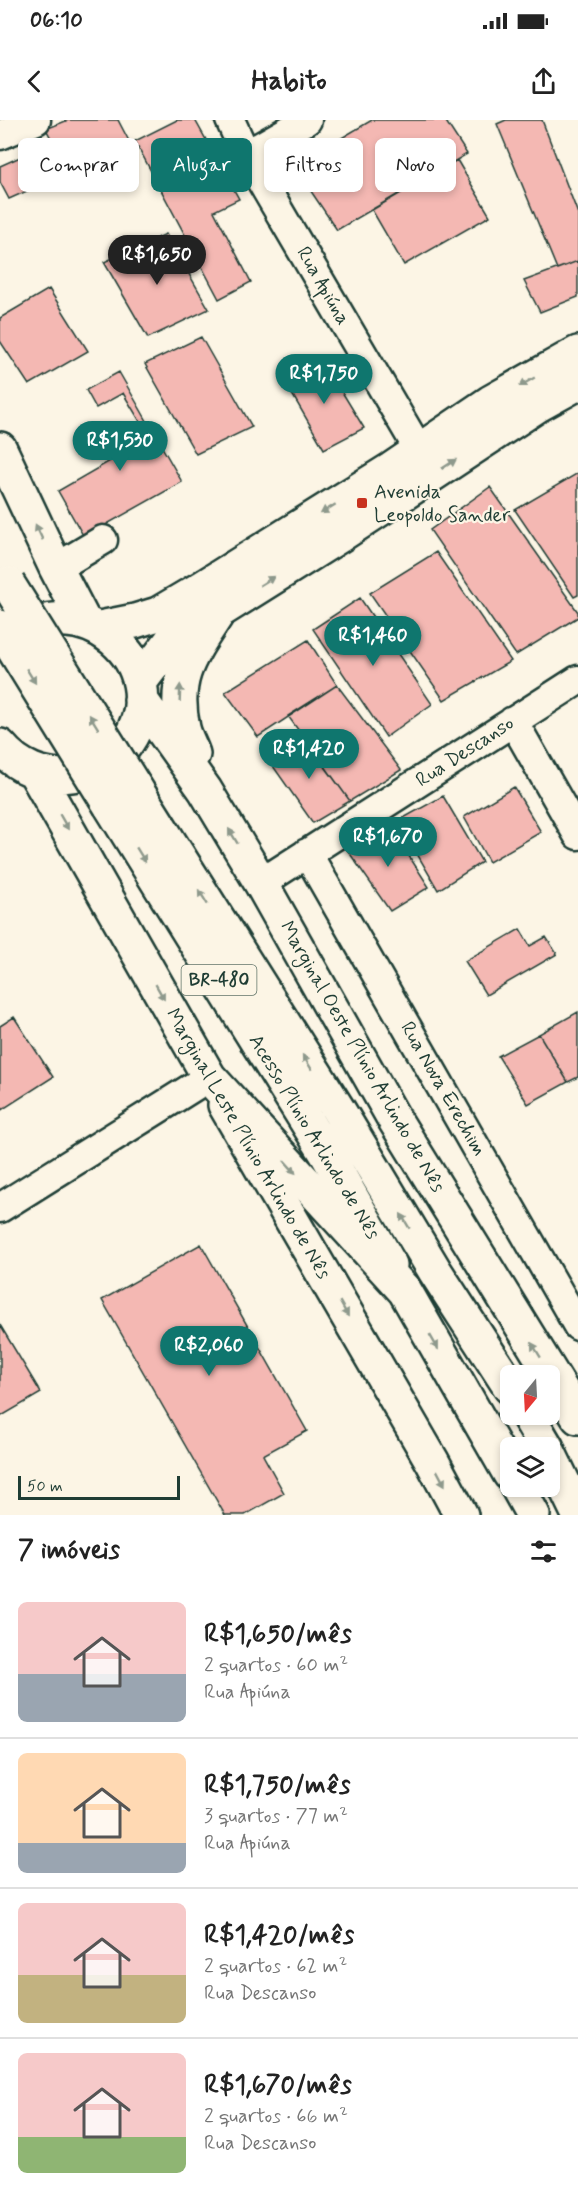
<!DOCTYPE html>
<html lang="pt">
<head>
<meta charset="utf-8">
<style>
  :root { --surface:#fff; --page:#f2f2f2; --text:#222; --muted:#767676; --line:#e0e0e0; --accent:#0f766e }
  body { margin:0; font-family:Mynerve,sans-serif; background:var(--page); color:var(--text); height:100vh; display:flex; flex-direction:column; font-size:22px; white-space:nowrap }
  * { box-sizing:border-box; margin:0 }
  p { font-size:20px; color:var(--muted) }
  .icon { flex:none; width:33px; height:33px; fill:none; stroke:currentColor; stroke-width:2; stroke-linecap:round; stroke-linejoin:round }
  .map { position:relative; height:1395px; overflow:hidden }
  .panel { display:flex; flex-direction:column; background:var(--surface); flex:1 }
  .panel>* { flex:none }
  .top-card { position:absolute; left:18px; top:18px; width:543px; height:54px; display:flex; gap:12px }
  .needle { width:39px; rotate:198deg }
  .buttons { position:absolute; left:500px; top:1245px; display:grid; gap:12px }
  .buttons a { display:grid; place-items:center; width:60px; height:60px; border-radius:9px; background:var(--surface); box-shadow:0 3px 9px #0003; font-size:30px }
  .scale { position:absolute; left:18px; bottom:15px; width:162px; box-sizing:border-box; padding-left:6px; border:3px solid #1f3d34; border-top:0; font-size:16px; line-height:21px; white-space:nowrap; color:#1f3d34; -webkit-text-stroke:4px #fcf5e5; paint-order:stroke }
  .price { position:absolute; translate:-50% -51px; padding:0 14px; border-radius:21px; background:var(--accent); color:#fff; font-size:20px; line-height:39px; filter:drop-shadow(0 2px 3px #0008) }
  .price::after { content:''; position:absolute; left:50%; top:36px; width:18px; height:14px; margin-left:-9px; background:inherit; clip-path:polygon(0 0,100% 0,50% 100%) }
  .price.active { background:#222; color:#fff }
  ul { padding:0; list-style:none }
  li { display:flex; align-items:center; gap:18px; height:150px; padding:0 18px }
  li+li { border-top:2px solid var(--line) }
  li span { display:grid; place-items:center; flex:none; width:168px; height:120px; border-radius:9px; color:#555 }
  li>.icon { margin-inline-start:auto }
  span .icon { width:72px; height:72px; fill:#fffc; stroke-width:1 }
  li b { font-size:26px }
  h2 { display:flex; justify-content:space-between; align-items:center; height:72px; padding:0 18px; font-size:26px }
  .tag { padding:0 21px; border-radius:9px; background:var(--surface); box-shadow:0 3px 9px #0003; font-size:21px; line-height:54px }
  .tag.active { background:var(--accent); color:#fff }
  .status { display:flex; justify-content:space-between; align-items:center; height:42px; padding:0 30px; background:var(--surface); direction:ltr }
  .status svg { height:16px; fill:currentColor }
  header { display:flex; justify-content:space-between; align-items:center; height:78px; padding:0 18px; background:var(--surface); font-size:27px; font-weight:700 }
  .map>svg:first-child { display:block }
  .building { fill:#f4b8b3; stroke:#1f3d34; stroke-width:1.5 }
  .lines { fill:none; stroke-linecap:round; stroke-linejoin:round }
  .minor-casing { stroke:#1f3d34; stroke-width:33 }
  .major-casing { stroke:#1f3d34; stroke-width:38 }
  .highway-casing { stroke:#1f3d34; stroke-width:38 }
  .minor { stroke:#fcf5e5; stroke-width:28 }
  .major { stroke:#fcf5e5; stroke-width:33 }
  .highway { stroke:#fcf5e5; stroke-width:33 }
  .major-bridge-casing { stroke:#1f3d34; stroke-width:38; stroke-linecap:butt }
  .major-bridge { stroke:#fcf5e5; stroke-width:33 }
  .oneway { fill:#8e998c }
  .poi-dot { fill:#c8321e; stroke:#fcf5e5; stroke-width:2 }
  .labels { text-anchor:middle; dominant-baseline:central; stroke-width:4.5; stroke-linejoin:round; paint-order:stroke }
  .shield { fill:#fcf5e5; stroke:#617469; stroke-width:1.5 }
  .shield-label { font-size:18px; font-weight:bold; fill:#1f3d34 }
  .street-label { font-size:20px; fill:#1f3d34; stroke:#fcf5e5 }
  .poi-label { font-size:20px; fill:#1f3d34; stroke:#fcf5e5; text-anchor:start }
</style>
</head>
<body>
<div class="status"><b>06:10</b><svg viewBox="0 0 49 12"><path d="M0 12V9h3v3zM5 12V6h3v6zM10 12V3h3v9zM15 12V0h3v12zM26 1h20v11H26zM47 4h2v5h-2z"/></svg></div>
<header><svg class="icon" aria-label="back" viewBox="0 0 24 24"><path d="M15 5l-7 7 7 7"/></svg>Habito<svg class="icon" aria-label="share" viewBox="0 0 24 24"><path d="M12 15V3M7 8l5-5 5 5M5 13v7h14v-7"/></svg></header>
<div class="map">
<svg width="578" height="1395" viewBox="0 0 578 1395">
  <rect width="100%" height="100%" fill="#fcf5e5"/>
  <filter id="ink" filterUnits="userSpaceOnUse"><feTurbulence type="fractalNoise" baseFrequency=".0167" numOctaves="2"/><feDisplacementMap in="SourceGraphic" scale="12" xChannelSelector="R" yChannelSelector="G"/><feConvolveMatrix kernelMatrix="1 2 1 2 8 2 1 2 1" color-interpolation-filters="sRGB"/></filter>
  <g filter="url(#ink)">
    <path class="building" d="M68,0H118L129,21L67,47L46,9Z
      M177,0H195L239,79L214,91L251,162L219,179L135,21Z
      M372,0H445L467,34L337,110L294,46Z
      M506,0H542L578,94V141L557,149L497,4Z
      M29,33L45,63L9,79L0,62V46Z
      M457,40L490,96L404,145L372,90Z
      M166,114L209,189L148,218L104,142Z
      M578,141V177L540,192L524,161Z
      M49,169L88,231L29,265L0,221V198Z
      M201,217L252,307L196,334L145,244Z
      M322,239L364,308L324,329L285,262Z
      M119,252L182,362L84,417L58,371L150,318L123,273L96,288L86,270Z
      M578,353V475L574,477L515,390Z
      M490,367L578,492V497L516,535L430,410Z
      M436,432L511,541L444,580L370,473Z
      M360,478L432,584L386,617L313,509Z
      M308,520L337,565L258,617L225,572Z
      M337,565L401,650L350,681L288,596Z
      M304,617L350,681L313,703L268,639Z
      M514,667L541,712L489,742L464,697Z
      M443,676L482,742L438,770L398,701Z
      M389,705L429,767L390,791L346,728Z
      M520,809L530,826L546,817L557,834L486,875L465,841Z
      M578,892V957L568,962L539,914Z
      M14,897L53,957L0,991V906Z
      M539,914L568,962L528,984L498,936Z
      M201,1124L307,1311L263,1335L284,1373L245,1395H225L102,1180Z
      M0,1205L41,1273L0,1297Z"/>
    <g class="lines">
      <defs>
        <path id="minor" d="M230,0L246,35L419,330
          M0,15L36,0
          M246,35L307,0
          M56,448L103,420
          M513,601L578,715
          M307,733L578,1206
          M261,763L578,560
          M0,1088L209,957"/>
        <path id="major" d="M0,329L56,448L84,502
          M136,669L339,991L435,1151L510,1267
          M110,685L328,1036L390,1145
          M225,985L432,1341L461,1395
          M527,1294L547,1328
          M549,1333L578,1393"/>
        <path id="highway" d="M100,508L135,501L158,494L202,468L392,349L491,282L578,233
          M140,562L175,516L218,492L339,416L538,285L578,263
          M141,580L205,670L261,763L393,997L578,1297
          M0,626C17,647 44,659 72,655C95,652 115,641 128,621C178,544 78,460 9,520
          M193,634C190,625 185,617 183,608C172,558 190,536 216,496
          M35,652L209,957L405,1171L510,1354
          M517,1366L533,1395"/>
      </defs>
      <use href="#minor" class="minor-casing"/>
      <use href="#major" class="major-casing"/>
      <use href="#highway" class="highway-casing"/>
      <use href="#minor" class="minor"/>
      <use href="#major" class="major"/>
      <use href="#highway" class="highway"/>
      <defs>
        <path id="major-bridge" d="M8,464L136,669
          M0,507L110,685"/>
      </defs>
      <use href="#major-bridge" class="major-bridge-casing"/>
      <use href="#major-bridge" class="major-bridge"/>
    </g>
    <defs><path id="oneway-solid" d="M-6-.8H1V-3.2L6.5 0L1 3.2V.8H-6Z" transform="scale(1.5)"/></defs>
    <g class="oneway">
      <use href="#oneway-solid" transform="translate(527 262) rotate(150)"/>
      <use href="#oneway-solid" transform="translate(449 344) rotate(-33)"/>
      <use href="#oneway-solid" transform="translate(328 389) rotate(148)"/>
      <use href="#oneway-solid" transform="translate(39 412) rotate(-115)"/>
      <use href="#oneway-solid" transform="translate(267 461) rotate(-32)"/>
      <use href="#oneway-solid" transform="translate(31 556) rotate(58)"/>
      <use href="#oneway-solid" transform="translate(180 573) rotate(-88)"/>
      <use href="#oneway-solid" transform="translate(94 602) rotate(-122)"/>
      <use href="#oneway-solid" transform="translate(64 702) rotate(60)"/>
      <use href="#oneway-solid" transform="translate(233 716) rotate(-121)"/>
      <use href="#oneway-solid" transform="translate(141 735) rotate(58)"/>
      <use href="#oneway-solid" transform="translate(203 777) rotate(-122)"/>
      <use href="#oneway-solid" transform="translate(160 872) rotate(60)"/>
      <use href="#oneway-solid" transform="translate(307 942) rotate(-122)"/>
      <use href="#oneway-solid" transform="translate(290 1047) rotate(48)"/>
      <use href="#oneway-solid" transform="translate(405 1101) rotate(-121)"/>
      <use href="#oneway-solid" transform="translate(344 1189) rotate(60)"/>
      <use href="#oneway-solid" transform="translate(434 1222) rotate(60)"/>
      <use href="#oneway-solid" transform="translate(536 1230) rotate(-122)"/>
      <use href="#oneway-solid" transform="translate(441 1358) rotate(62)"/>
    </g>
  </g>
  <rect class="poi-dot" x="356" y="377" width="12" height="12" rx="3"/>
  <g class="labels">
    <rect class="shield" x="181.5" y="845" width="75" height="30" rx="4.5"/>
    <g class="shield-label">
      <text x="219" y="860">BR-480</text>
    </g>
    <g class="street-label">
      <text transform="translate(323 166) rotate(60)">Rua Apiúna</text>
      <text transform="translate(465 632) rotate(-33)">Rua Descanso</text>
      <text transform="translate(362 937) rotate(60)">Marginal Oeste Plínio Arlindo de Nês</text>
      <text transform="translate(443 969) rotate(60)">Rua Nova Erechim</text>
      <text transform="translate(314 1017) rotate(59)">Acesso Plínio Arlindo de Nês</text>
      <text transform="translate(248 1024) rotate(60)">Marginal Leste Plínio Arlindo de Nês</text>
    </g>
    <g class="poi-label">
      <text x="374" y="372">Avenida<tspan x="374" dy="23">Leopoldo Sander</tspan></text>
    </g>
  </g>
</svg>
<div class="buttons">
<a><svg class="needle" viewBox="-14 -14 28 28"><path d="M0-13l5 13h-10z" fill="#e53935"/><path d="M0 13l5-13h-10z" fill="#767676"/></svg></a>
<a><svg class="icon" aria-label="layers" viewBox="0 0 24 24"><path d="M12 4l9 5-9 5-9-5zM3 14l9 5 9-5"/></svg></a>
</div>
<div class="scale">50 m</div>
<b class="price active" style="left:157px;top:166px">R$1,650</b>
<b class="price" style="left:324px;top:285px">R$1,750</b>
<b class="price" style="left:120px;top:352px">R$1,530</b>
<b class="price" style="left:373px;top:547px">R$1,460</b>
<b class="price" style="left:309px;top:660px">R$1,420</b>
<b class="price" style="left:388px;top:748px">R$1,670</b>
<b class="price" style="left:209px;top:1257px">R$2,060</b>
<div class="top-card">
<a class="tag">Comprar</a>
<a class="tag active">Alugar</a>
<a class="tag">Filtros</a>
<a class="tag">Novo</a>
</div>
</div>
<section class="panel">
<h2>7 imóveis<svg class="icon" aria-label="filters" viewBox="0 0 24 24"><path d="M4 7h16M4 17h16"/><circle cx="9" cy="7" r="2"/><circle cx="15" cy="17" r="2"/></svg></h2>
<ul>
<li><span style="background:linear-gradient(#f6c9c9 60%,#9aa5b1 0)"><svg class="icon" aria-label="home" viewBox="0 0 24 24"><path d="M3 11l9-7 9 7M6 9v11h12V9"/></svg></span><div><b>R$1,650/mês</b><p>2 quartos · 60 m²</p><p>Rua Apiúna</p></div></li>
<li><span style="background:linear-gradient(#ffd9b3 75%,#9aa5b1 0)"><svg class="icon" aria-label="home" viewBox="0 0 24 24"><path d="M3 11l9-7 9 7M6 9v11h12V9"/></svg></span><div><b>R$1,750/mês</b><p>3 quartos · 77 m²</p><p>Rua Apiúna</p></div></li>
<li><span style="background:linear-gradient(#f6c9c9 60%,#c2b280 0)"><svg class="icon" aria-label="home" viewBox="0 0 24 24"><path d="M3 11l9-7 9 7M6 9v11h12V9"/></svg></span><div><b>R$1,420/mês</b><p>2 quartos · 62 m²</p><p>Rua Descanso</p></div></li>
<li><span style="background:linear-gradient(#f6c9c9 70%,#8fb573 0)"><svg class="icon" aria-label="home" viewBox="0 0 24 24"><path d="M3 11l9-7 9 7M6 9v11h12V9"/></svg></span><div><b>R$1,670/mês</b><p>2 quartos · 66 m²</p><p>Rua Descanso</p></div></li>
</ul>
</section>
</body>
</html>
